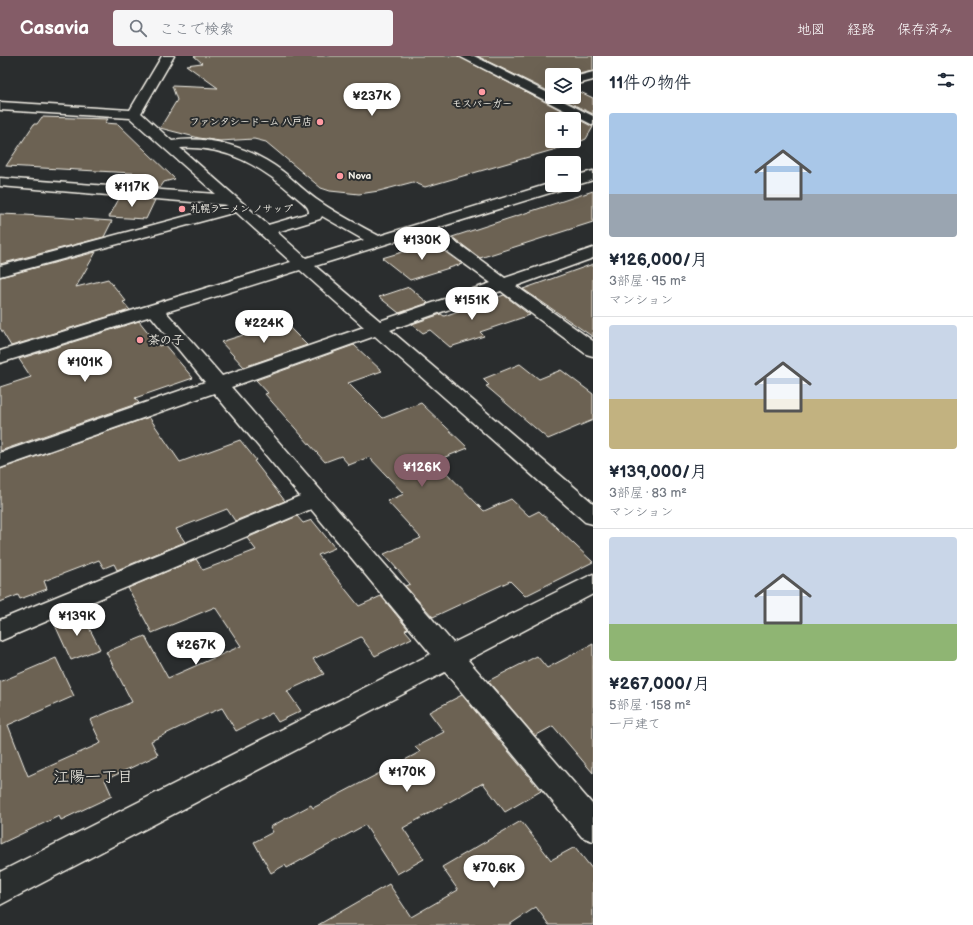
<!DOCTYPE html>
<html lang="ja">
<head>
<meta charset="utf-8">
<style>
  :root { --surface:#fff; --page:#f6f6f7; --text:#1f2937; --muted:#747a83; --line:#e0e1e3; --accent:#845c67 }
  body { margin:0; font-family:"Balsamiq Sans","Klee One",sans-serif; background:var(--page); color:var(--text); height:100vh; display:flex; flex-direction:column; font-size:15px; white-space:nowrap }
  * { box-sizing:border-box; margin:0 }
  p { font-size:13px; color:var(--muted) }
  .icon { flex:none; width:22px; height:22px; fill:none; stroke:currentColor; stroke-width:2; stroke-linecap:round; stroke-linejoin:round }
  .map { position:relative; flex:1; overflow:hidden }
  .sheet { display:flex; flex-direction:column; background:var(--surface); width:380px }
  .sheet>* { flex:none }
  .fabs { position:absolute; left:545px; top:12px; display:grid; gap:8px }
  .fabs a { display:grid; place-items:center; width:36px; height:36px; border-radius:4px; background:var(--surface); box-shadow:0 4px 16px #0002; font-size:20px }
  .price { position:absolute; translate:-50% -34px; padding:0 9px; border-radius:14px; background:#fff; color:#222; font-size:13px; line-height:26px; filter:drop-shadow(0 1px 2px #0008) }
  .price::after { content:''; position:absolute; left:50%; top:24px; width:12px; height:9px; margin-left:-6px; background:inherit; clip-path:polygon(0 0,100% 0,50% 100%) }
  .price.current { background:var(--accent); color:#fff }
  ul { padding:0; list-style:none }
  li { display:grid; align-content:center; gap:8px; height:212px; padding:0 16px }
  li+li { border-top:1px solid var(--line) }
  li span { display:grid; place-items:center; height:124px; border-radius:4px; color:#555 }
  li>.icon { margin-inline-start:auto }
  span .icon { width:72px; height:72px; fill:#fffc; stroke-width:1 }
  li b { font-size:17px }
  h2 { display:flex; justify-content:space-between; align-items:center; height:48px; padding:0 16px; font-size:17px }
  header { display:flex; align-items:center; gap:24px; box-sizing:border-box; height:56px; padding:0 20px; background:var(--accent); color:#fff }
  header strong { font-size:19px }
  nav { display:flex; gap:22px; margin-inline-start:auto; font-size:14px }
  .search { width:280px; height:36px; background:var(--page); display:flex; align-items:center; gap:10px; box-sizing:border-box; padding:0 14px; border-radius:4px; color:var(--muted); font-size:15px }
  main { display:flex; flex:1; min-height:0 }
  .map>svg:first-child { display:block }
  .building { fill:#6c6253; stroke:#f4f1e8; fill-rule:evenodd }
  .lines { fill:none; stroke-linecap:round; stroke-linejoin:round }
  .minor-casing { stroke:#f4f1e8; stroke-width:3 }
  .minor { fill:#2a2d2e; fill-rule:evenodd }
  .poi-dot { fill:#ff9aa2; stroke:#2a2d2e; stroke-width:1.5 }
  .labels { text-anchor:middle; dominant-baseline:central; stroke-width:4; stroke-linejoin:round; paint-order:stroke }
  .far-poi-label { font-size:10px; font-weight:bold; fill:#f4f1e8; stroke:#2a2d2e; text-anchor:start }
  .poi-label { font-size:12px; font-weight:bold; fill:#f4f1e8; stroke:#2a2d2e; text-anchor:start }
  .near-neighbourhood-label { font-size:16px; fill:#f4f1e8; stroke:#2a2d2e }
</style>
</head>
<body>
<header>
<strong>Casavia</strong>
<div class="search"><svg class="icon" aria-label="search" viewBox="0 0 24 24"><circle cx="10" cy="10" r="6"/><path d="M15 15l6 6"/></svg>ここで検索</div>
<nav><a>地図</a><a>経路</a><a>保存済み</a></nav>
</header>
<main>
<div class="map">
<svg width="593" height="869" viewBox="0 0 593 869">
  <rect width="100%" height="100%" fill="#2a2d2e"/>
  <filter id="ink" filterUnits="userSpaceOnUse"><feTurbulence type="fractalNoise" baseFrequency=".025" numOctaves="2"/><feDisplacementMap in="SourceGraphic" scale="8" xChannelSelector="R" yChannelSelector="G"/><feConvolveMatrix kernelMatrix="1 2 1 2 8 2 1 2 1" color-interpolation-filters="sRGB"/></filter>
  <g filter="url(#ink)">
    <path class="building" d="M194,0H458L593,71L586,83L577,87L425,131L413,126L379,135L359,138L330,135L321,132L266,86L254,83L220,85L199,82L160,72L177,44L172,30L218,32L186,9L202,7ZM552,63H574V85H552Z
      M477,0H593V15L574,19H552V37Z
      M574,33L593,42V58L558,41H574Z
      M42,61L108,63L105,67L118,68L175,123L164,126L160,132L126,130L133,117L6,110L34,68H37Z
      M593,135V166L480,202L452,181Z
      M120,141L155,144L146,163L109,161Z
      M0,158L25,159L112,165L104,181L0,208Z
      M433,187L462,208L410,224L382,202Z
      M96,196L76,231L108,223L126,245L123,246L130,254L11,290L0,272V221Z
      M593,208V281L523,233Z
      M409,231L428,247L399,257L379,241Z
      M504,239L530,259L480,276L484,280L450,291L430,274L423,277L412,268L441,258L444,260Z
      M139,265L159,290L164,288L193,322L135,342L139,347L0,395V331L31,321L19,303Z
      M284,266L307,289L244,311L221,286Z
      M354,289L382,315L348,327L383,362L421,347L468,392L435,405L484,455L511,443L529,460L539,455L593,506L525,540L510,525L433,561L405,530L410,528L384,498L421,482L387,445L404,438L369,401L349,409L341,400L325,406L265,338L268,337L256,324Z
      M520,308L539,323L561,314L593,338V364L548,383L486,330L489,329L483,323Z
      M149,361L180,406L240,384L256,404L254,405L285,445L235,465L227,453L176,473L185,486L117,514L114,508L104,512L99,504L44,525L47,533L20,543L18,539L0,546V413Z
      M297,460L303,467L312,464L335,492L318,499L359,550L381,540L408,573L405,574L412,582L375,600L361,581L313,603L324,618L287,635L301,655L278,666L272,657L236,675L222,652L205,659L151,685L158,699L105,724L112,740L61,764L59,760L0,788V626L56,602L74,640L8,669L28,720L101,687L90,664L132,646L106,596L145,580L168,622L241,590L215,551L152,577L128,532L196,503L203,514L256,494L247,482Z
      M82,558L100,593L71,604L55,569Z
      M593,588V717L553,670L535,680L488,625L537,600L547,612Z
      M462,639L541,735L505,756L483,727L403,772L424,803L397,818L365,769L287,812L285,809L271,817L254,786L273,776L270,771L311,749L313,752L420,696L415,691L444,676L429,656Z
      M521,765L551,804L575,791L593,814V869H549L536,851L509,869H318L389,828L411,861L458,834L442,811Z"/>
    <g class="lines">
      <defs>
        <path id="minor" d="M162,0H174L141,57L172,85C211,79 251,92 282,115C295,125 306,137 320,146C339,159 359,169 379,180L552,127V129H568L566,132L437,172L505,222L593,192V202L516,230L593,285V300L586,298L501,235L390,274L593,447V468L585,466L375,280L231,331L453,587L593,518V538L468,604L593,749V785L582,781L445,616L0,849V816L431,598L311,453L0,585V564L300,440L214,337L0,412V397L205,326L151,260L0,307V295L291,206L236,156L0,220V210L228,149L0,130V122L216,138L130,62L0,54V46L130,54ZM180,92C225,89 261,110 294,139C299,144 310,150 309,157L268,169ZM322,160L364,184L306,202L277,176L320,163ZM422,177L491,227L380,265L315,210ZM300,214L364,271L222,320L166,256Z
          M459,0H474L552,39V41H555L593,60V69Z
          M593,16V24L574,29V21Z
          M593,115V124C586,126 579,129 573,129H574V120Z"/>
      </defs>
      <use href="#minor" class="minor-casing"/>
      <use href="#minor" class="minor"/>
    </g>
  </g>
  <g class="poi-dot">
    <circle cx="482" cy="36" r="4"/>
    <circle cx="320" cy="66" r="4"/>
    <circle cx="340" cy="120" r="4"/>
    <circle cx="182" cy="153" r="4"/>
    <circle cx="140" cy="284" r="4"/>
  </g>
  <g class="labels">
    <g class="far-poi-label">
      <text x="482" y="48" text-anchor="middle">モスバーガー</text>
      <text x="312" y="66" text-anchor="end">ファンタシードーム 八戸店</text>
      <text x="348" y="120">Nova</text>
      <text x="190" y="153">札幌ラーメン ノサップ</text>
    </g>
    <g class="poi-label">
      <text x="148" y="284">茶の子</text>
    </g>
    <g class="near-neighbourhood-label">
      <text x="93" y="721">江陽一丁目</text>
    </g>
  </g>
</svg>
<div class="fabs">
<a><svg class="icon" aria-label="layers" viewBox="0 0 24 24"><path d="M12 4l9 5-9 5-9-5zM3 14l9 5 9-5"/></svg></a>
<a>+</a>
<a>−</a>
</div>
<b class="price" style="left:372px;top:61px">¥237K</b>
<b class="price" style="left:132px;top:152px">¥117K</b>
<b class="price" style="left:422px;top:205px">¥130K</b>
<b class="price" style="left:472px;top:265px">¥151K</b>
<b class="price" style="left:264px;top:288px">¥224K</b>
<b class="price" style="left:85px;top:327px">¥101K</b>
<b class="price current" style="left:422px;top:432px">¥126K</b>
<b class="price" style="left:77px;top:581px">¥139K</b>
<b class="price" style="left:196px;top:610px">¥267K</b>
<b class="price" style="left:407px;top:737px">¥170K</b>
<b class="price" style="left:494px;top:833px">¥70.6K</b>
</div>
<section class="sheet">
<h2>11件の物件<svg class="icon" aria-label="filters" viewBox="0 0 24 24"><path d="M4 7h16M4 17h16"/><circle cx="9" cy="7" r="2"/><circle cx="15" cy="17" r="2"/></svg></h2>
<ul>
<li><span style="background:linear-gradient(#a9c7e8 65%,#9aa5b1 0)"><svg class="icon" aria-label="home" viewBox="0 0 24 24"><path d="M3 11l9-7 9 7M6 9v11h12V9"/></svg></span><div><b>¥126,000/月</b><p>3部屋 · 95 m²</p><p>マンション</p></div></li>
<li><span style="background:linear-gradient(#c9d6e8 60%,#c2b280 0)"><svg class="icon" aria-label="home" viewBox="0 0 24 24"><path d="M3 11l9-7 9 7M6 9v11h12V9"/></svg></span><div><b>¥139,000/月</b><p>3部屋 · 83 m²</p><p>マンション</p></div></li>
<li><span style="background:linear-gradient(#c9d6e8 70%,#8fb573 0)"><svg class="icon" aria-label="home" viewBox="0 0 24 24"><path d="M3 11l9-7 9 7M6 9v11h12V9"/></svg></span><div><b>¥267,000/月</b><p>5部屋 · 158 m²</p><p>一戸建て</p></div></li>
</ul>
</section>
</main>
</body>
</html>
